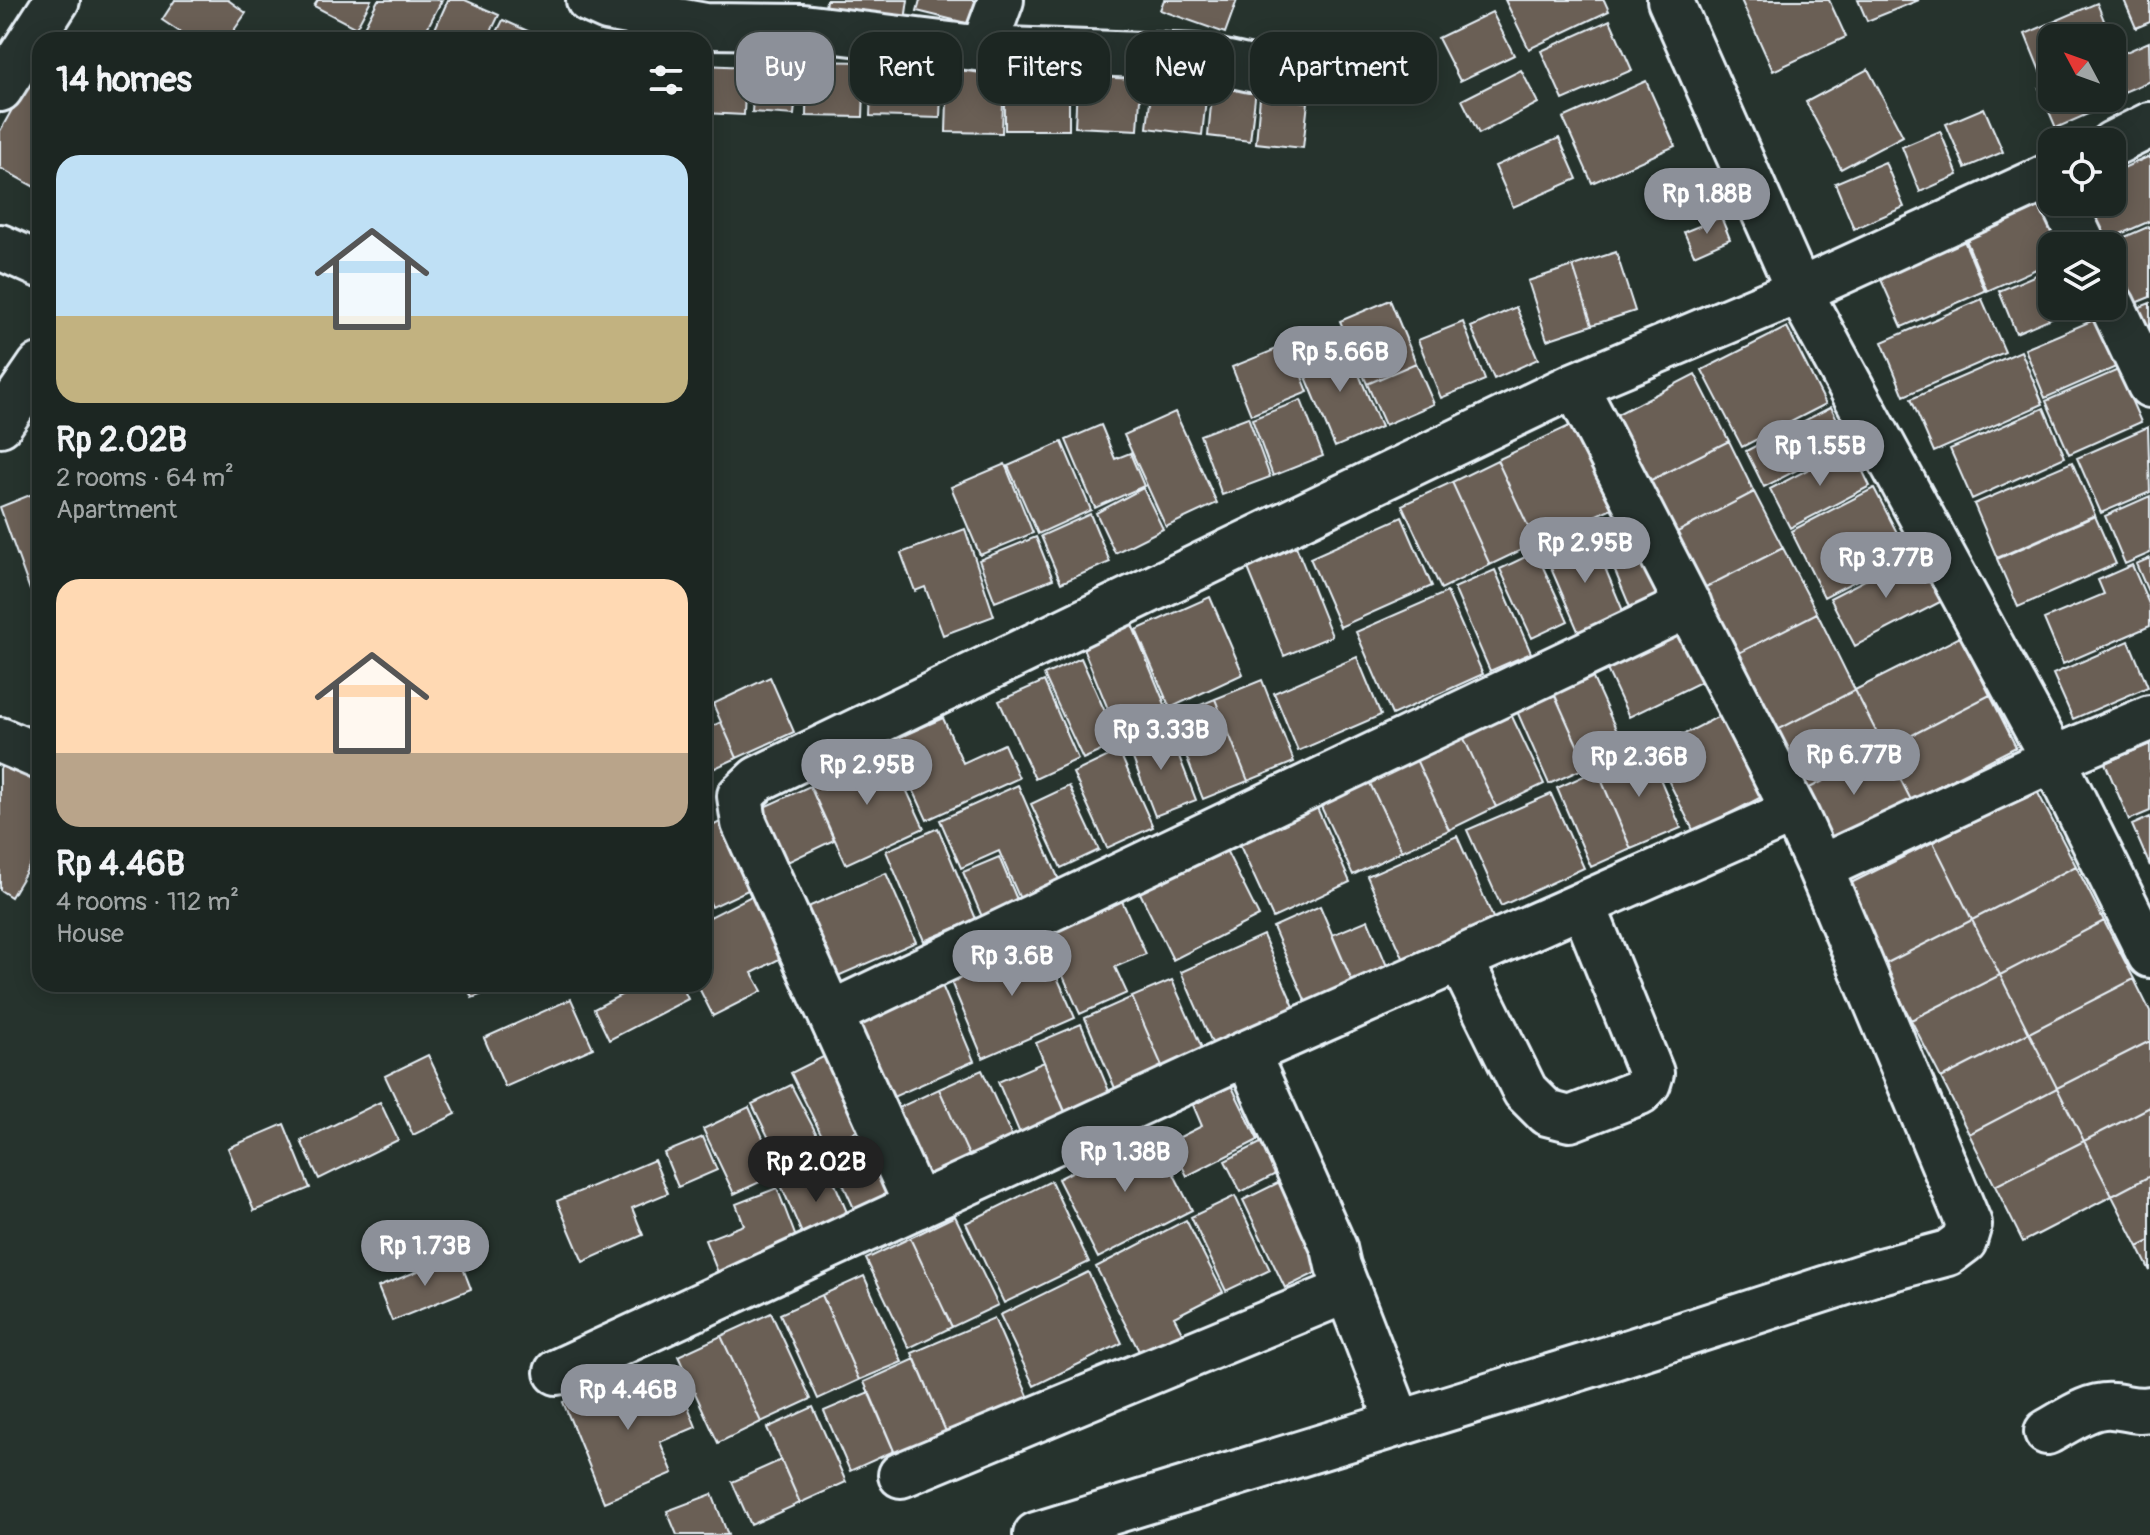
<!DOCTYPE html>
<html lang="en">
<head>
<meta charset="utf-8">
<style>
  :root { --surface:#1c2622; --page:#252e2a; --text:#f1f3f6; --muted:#a0a5a5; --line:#3a4340; --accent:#8c9099 }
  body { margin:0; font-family:Pangolin,sans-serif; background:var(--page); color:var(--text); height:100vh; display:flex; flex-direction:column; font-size:30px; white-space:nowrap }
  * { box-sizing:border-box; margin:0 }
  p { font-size:26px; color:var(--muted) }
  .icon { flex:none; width:44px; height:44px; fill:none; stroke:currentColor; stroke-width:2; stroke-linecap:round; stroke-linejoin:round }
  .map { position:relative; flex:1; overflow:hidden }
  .drawer { position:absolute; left:32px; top:32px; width:680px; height:960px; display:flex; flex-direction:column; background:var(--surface); border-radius:24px; box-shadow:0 4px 20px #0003,0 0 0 2px var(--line) }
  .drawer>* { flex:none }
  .guide { position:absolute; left:736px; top:32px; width:760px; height:72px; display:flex; gap:16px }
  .needle { width:52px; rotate:311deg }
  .fabs { position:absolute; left:2038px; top:24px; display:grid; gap:16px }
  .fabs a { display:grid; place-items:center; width:88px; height:88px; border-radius:16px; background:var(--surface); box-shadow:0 4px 20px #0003,0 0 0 2px var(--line); font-size:40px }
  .price { position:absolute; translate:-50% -68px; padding:0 18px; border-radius:28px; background:var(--accent); color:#fff; font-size:26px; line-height:52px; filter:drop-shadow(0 2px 4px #0008) }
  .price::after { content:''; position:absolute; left:50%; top:48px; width:24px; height:18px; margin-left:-12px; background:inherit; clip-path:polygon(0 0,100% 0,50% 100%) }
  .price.active { background:#222; color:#fff }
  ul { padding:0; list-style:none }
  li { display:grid; align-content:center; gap:16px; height:424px; padding:0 24px }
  li span { display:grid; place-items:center; height:248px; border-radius:24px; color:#555 }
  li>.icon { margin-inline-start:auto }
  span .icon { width:144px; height:144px; fill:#fffc; stroke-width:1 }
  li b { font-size:34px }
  h2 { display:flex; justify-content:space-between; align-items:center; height:96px; padding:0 24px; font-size:34px }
  .pill { padding:0 28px; border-radius:24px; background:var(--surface); box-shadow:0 4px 20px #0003,0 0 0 2px var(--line); font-size:28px; line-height:72px }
  .pill.active { background:var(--accent); color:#fff }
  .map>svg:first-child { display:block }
  .building { fill:#6a5e55; stroke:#e8f1f8; stroke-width:2 }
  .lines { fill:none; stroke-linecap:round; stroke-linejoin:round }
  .minor-casing { stroke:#e8f1f8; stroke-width:50 }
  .minor { stroke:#26332d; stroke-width:44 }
</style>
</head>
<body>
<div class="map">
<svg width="2150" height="1535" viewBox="0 0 2150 1535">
  <rect width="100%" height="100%" fill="#26332d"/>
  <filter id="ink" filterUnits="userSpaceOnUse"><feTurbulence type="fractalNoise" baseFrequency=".0125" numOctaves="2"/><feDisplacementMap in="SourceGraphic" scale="16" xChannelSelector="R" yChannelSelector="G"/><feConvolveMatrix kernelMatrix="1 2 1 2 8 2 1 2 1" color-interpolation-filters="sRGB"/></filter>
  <g filter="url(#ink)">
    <path class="building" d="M175,0H228L246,13L227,40H192L162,20Z
      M318,0H371L356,28L314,6Z
      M378,0H442L421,40H380L362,31Z
      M448,0H465L499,15L487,40H430Z
      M826,0H908L904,27L824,15Z
      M920,0H980L974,25L917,11Z
      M1164,0H1237L1225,33L1160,10Z
      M1505,0H1604L1609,11L1529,49Z
      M1741,0H1829L1846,37L1773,71Z
      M1858,0H1919L1867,21Z
      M2124,0H2150V22L2136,28Z
      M2097,3L2111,38H2052V66L2040,71L2025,34Z
      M1492,12L1514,55L1460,81L1438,38Z
      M503,20L548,40H493Z
      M1610,20L1632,70L1563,100L1541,51Z
      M2149,42L2150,81L2124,92L2112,58Z
      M1069,57V130H1005V58Z
      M756,60L799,64L794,115L752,112Z
      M807,61L865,62L863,117L806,116Z
      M1078,63L1142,66L1138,130L1075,127Z
      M704,65L746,67L744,115L704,113Z
      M872,65L942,68L940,118L870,116Z
      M1154,66L1209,72L1202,135L1147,128Z
      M948,68L1004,70L1002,133L946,132Z
      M1868,69L1903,136L1841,169L1806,102Z
      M1521,70L1538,103L1479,134L1462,100Z
      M29,79L40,85V190L0,168V131Z
      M1646,81L1675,146L1592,183L1563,118Z
      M2052,83V98H2111L2113,103L2056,128L2039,88Z
      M1213,85L1256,89L1250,141L1208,136Z
      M1260,97L1308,102L1303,148L1256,143Z
      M1984,108L2003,152L1965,168L1946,124Z
      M1940,131L1958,175L1920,192L1902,147Z
      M1559,138L1577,179L1513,207L1495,166Z
      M2150,156V221L2096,245L2077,202H2112V173Z
      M1885,162L1904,207L1854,229L1835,183Z
      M2036,197L2057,246H2052V262L1987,291L1962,230Z
      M1721,217L1730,239L1694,255L1684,232Z
      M2150,226V297L2123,308L2112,283V246H2104Z
      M1963,238L1985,291L1902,327L1879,275Z
      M1616,252L1635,311L1592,325L1573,266Z
      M1573,266L1592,325L1547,340L1528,281Z
      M2052,268V306H2079L2016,333L1999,291Z
      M1982,299L2005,352L1904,396L1882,342Z
      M1390,300L1416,363L1367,384L1340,321Z
      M2150,303V354L2125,313Z
      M1516,307L1538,359L1494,379L1471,327Z
      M2096,319L2116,367L2045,398L2025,349Z
      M1463,322L1485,380L1441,398L1418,340Z
      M1787,327L1826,404L1742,447L1702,370Z
      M1345,341L1381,427L1335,447L1299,360Z
      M1289,344L1308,392L1251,415L1232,367Z
      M2021,351L2043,404L1934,452L1911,399Z
      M1416,363L1434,404L1385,425L1367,384Z
      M2118,370L2141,422L2069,454L2046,401Z
      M1695,374L1729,441L1639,486L1606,420Z
      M1301,400L1323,456L1273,476L1252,419Z
      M1831,407L1849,443L1764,487L1746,451Z
      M2044,408L2065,457L1972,499L1950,449Z
      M1175,412L1217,503L1166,527L1124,435Z
      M1248,417L1270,477L1222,495L1200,435Z
      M1586,418L1625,502L1536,543L1497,460Z
      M1101,425L1115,459L1130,453L1144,486L1095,508L1066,440Z
      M2148,427L2150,492L2101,513L2077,458Z
      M1729,441L1754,492L1666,538L1639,486Z
      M1062,442L1091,510L1038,534L1008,466Z
      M1851,447L1870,486L1790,528L1770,489Z
      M1497,460L1536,543L1490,565L1452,482Z
      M2072,462L2095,515L1997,558L1974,504Z
      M1005,464L1033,533L980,555L951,487Z
      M1452,482L1490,565L1441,589L1402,505Z
      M1143,488L1163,529L1115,553L1096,513Z
      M1874,488L1908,554L1824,597L1791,531Z
      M40,491V587L30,590L0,507Z
      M1754,492L1783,548L1694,593L1666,538Z
      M2150,496V553L2125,564L2105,516Z
      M1634,507L1671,597L1632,612L1595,523Z
      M1090,514L1110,562L1061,583L1041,536Z
      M2095,516L2116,564L2018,607L1997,559Z
      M1402,517L1432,586L1340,627L1310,558Z
      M965,529L994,616L943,635L925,587L915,591L901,553Z
      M1590,532L1626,618L1581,638L1544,552Z
      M1036,537L1053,579L995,602L979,560Z
      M1296,546L1332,636L1284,656L1247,566Z
      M1783,548L1817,613L1727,659L1694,593Z
      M1536,552L1568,621L1532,638L1500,569Z
      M1917,553L1942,601L1855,646L1830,598Z
      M2150,558V596L2136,564Z
      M2132,565L2150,606V626L2063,664L2044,619L2104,594L2098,580Z
      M1495,570L1531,653L1490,671L1454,588Z
      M1447,592L1483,674L1392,715L1356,632Z
      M1210,597L1243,674L1170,708L1136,630Z
      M1817,613L1855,690L1766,736L1727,659Z
      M1688,619L1715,675L1629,717L1603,661Z
      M1131,622L1169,714L1119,736L1081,643Z
      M1960,637L1990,695L1885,749L1855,690Z
      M2129,641L2148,687L2073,719L2053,674Z
      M1357,657L1381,715L1298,751L1274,693Z
      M1081,658L1119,743L1083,759L1044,675Z
      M1591,674L1625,749L1587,767L1553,691Z
      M770,677L794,732L737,758L713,704Z
      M1262,680L1294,762L1248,781L1215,699Z
      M1044,681L1078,759L1035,779L999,701Z
      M1855,690L1885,749L1796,795L1766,736Z
      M1553,691L1587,767L1549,784L1516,709Z
      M1990,695L2016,747L1911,800L1885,749Z
      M1215,699L1248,781L1203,799L1171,717Z
      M1508,708L1544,784L1496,807L1460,730Z
      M1731,710L1773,791L1694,832L1653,750Z
      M943,718L963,763L1004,744L1019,778L927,820L891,741Z
      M721,722L737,758L704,773V730Z
      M1168,728L1196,800L1155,816L1127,743Z
      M1460,730L1496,807L1449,830L1413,753Z
      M2150,744V811L2129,820L2105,763Z
      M1647,748L1681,828L1631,849L1597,770Z
      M1885,749L1911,800L1823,846L1796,795Z
      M888,750L924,828L846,864L810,786Z
      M1119,751L1153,827L1107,848L1073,773Z
      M10,752L40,769V848L11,897L0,890V769Z
      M1413,753L1449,830L1402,851L1366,775Z
      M1597,770L1631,849L1591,867L1557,788Z
      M1366,775L1402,851L1353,875L1317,798Z
      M1018,785L1063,889L1023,906L999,851L961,868L940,820Z
      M810,786L834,840L777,867L753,812Z
      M1069,786L1099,850L1061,868L1031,804Z
      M2037,791L2076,866L1972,920L1933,842Z
      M1551,794L1584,868L1501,906L1467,830Z
      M1314,801L1350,882L1273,918L1236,837Z
      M732,816L765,882L712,907L704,890V830Z
      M2150,817V866L2132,825Z
      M1926,827L1933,842L1847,885L1839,870Z
      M938,828L976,919L924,941L886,851Z
      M1457,836L1498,929L1408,969L1367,876Z
      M1933,842L1972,920L1883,965L1847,885Z
      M1224,846L1259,916L1173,960L1138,889Z
      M999,857L1021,909L985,924L963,872Z
      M2076,866L2104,921L2000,975L1972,920Z
      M886,873L916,942L831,979L801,910Z
      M763,890L795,951L752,973L762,991L713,1016L697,984H704V920Z
      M1122,901L1146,954L1115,967L1127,993L1080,1014L1045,936Z
      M1320,906L1354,986L1312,1016L1273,927Z
      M1368,920L1389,971L1354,986L1332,935Z
      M1972,920L2000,975L1911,1020L1883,965Z
      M2104,921L2134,979L2029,1033L2000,975Z
      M1263,935L1295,1009L1213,1045L1181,972Z
      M1040,938L1075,1018L983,1058L949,977Z
      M2000,975L2029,1033L1941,1078L1911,1020Z
      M2134,979L2150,1011V1041L2057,1088L2029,1033Z
      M1172,980L1205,1055L1165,1073L1132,997Z
      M941,983L974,1061L882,1102L848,1024Z
      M466,984H509L472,998Z
      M642,984H681L688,999L609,1040L594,1009Z
      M1132,997L1165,1073L1117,1093L1085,1018Z
      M571,999L593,1048L505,1087L484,1038Z
      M1081,1024L1114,1103L1069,1122L1036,1043Z
      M2029,1033L2057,1088L1969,1134L1941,1078Z
      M2150,1041V1107L2084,1141L2057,1088Z
      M831,1053L867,1126L827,1146L791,1073Z
      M428,1055L456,1114L413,1135L385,1076Z
      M1044,1062L1067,1116L1021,1136L998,1082Z
      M982,1070L1015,1143L972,1162L939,1089Z
      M791,1085L825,1150L785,1171L752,1104Z
      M1231,1085L1258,1140L1187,1176L1170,1142L1202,1126L1193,1105Z
      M2057,1088L2084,1141L1995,1186L1969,1134Z
      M939,1089L972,1162L916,1188L883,1115Z
      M380,1102L398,1140L319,1179L301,1141Z
      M749,1107L779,1173L734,1194L703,1129Z
      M2150,1107V1176L2112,1196L2084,1141Z
      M284,1124L310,1188L254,1211L228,1148Z
      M877,1131L905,1194L857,1215L829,1153Z
      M1152,1131L1192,1210L1098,1258L1058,1179Z
      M703,1137L717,1170L678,1187L664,1153Z
      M1272,1137L1287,1168L1241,1192L1225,1161Z
      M2084,1141L2112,1196L2023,1242L1995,1186Z
      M654,1160L668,1193L632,1208L643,1235L583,1262L557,1201Z
      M826,1163L852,1224L807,1245L780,1183Z
      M2150,1176V1241L2138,1247L2112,1196Z
      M1290,1177L1332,1265L1285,1288L1243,1200Z
      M1051,1181L1089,1262L1004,1303L966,1223Z
      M777,1188L800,1248L721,1280L705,1240L744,1225L736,1204Z
      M1235,1196L1270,1270L1226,1291L1191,1217Z
      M955,1216L998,1305L952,1327L910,1238Z
      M1186,1220L1223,1292L1174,1317L1185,1338L1143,1359L1096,1267Z
      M910,1238L952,1327L909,1348L866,1259Z
      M2150,1241V1271L2138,1247Z
      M458,1255L471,1289L392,1321L378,1287Z
      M1088,1272L1122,1343L1034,1386L1000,1315Z
      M864,1276L902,1362L859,1380L822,1295Z
      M822,1295L859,1380L818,1399L780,1314Z
      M771,1313L811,1399L761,1422L721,1336Z
      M994,1318L1029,1398L947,1434L912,1353Z
      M721,1336L761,1422L718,1443L678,1356Z
      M915,1359L947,1434L896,1456L864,1382Z
      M632,1373L640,1394L677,1378L696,1427L660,1442L673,1473L604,1502L563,1402Z
      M869,1392L894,1451L850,1471L824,1411Z
      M813,1407L846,1482L800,1503L767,1428Z
      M781,1460L800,1503L751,1525L732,1482Z
      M712,1494L728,1535H677L667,1511Z"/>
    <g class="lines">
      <defs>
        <path id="minor" d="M589,0L607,8L705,26L803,27L983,49L1196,57L1251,69
          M1670,0L1799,291L2053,759L2150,955
          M983,49L1001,0
          M0,89L57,0
          M2112,144L2150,125
          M2063,202L2084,246
          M0,247L40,265
          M2112,305L2150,385
          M0,424L40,366
          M0,740L40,757
          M1820,868L2053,759L2150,718
          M1460,959L1525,1091L1547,1113L1570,1119L1640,1092L1648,1083L1651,1073L1583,905
          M832,1013L1689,605
          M1247,1053L1334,1248L1338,1266L1399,1423
          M917,1206L744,823L740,796L758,779L1575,385L1799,291L2052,175
          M557,1372L1247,1053L1794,811
          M2047,1432C2066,1422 2089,1404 2112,1406C2126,1407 2135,1412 2150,1409
          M901,1475L1348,1290
          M1036,1535L1589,1365L1877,1272L1948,1253L1964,1241L1969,1224L1820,868L1794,811L1575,385"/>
      </defs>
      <use href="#minor" class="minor-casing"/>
      <use href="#minor" class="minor"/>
    </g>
  </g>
</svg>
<div class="fabs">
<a><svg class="needle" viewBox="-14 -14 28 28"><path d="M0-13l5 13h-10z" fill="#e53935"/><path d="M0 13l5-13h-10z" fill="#a0a5a5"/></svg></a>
<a><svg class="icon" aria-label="locate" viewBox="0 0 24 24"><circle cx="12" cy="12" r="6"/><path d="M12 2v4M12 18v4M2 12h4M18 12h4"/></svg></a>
<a><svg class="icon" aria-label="layers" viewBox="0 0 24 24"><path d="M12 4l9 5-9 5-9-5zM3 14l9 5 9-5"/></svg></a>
</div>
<b class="price" style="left:1707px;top:236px">Rp 1.88B</b>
<b class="price" style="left:1340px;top:394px">Rp 5.66B</b>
<b class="price" style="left:1820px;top:488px">Rp 1.55B</b>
<b class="price" style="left:1585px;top:585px">Rp 2.95B</b>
<b class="price" style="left:1886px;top:600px">Rp 3.77B</b>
<b class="price" style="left:1161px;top:772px">Rp 3.33B</b>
<b class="price" style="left:1854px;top:797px">Rp 6.77B</b>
<b class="price" style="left:1639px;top:799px">Rp 2.36B</b>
<b class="price" style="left:867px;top:807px">Rp 2.95B</b>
<b class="price" style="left:1012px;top:998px">Rp 3.6B</b>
<b class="price" style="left:1125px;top:1194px">Rp 1.38B</b>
<b class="price active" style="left:816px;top:1204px">Rp 2.02B</b>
<b class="price" style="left:425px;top:1288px">Rp 1.73B</b>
<b class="price" style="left:628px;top:1432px">Rp 4.46B</b>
<div class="guide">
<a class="pill active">Buy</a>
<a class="pill">Rent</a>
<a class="pill">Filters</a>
<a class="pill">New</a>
<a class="pill">Apartment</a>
</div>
<section class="drawer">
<h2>14 homes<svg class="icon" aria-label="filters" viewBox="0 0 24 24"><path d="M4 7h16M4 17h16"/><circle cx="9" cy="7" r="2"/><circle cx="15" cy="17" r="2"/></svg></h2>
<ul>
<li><span style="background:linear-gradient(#bfe0f5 65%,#c2b280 0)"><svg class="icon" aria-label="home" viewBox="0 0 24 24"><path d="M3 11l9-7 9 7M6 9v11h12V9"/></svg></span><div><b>Rp 2.02B</b><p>2 rooms · 64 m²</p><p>Apartment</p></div></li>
<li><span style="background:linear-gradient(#ffd9b3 70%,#b9a48a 0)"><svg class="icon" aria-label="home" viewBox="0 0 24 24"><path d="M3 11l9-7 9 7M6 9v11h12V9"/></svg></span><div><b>Rp 4.46B</b><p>4 rooms · 112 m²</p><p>House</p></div></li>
</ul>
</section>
</div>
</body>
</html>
